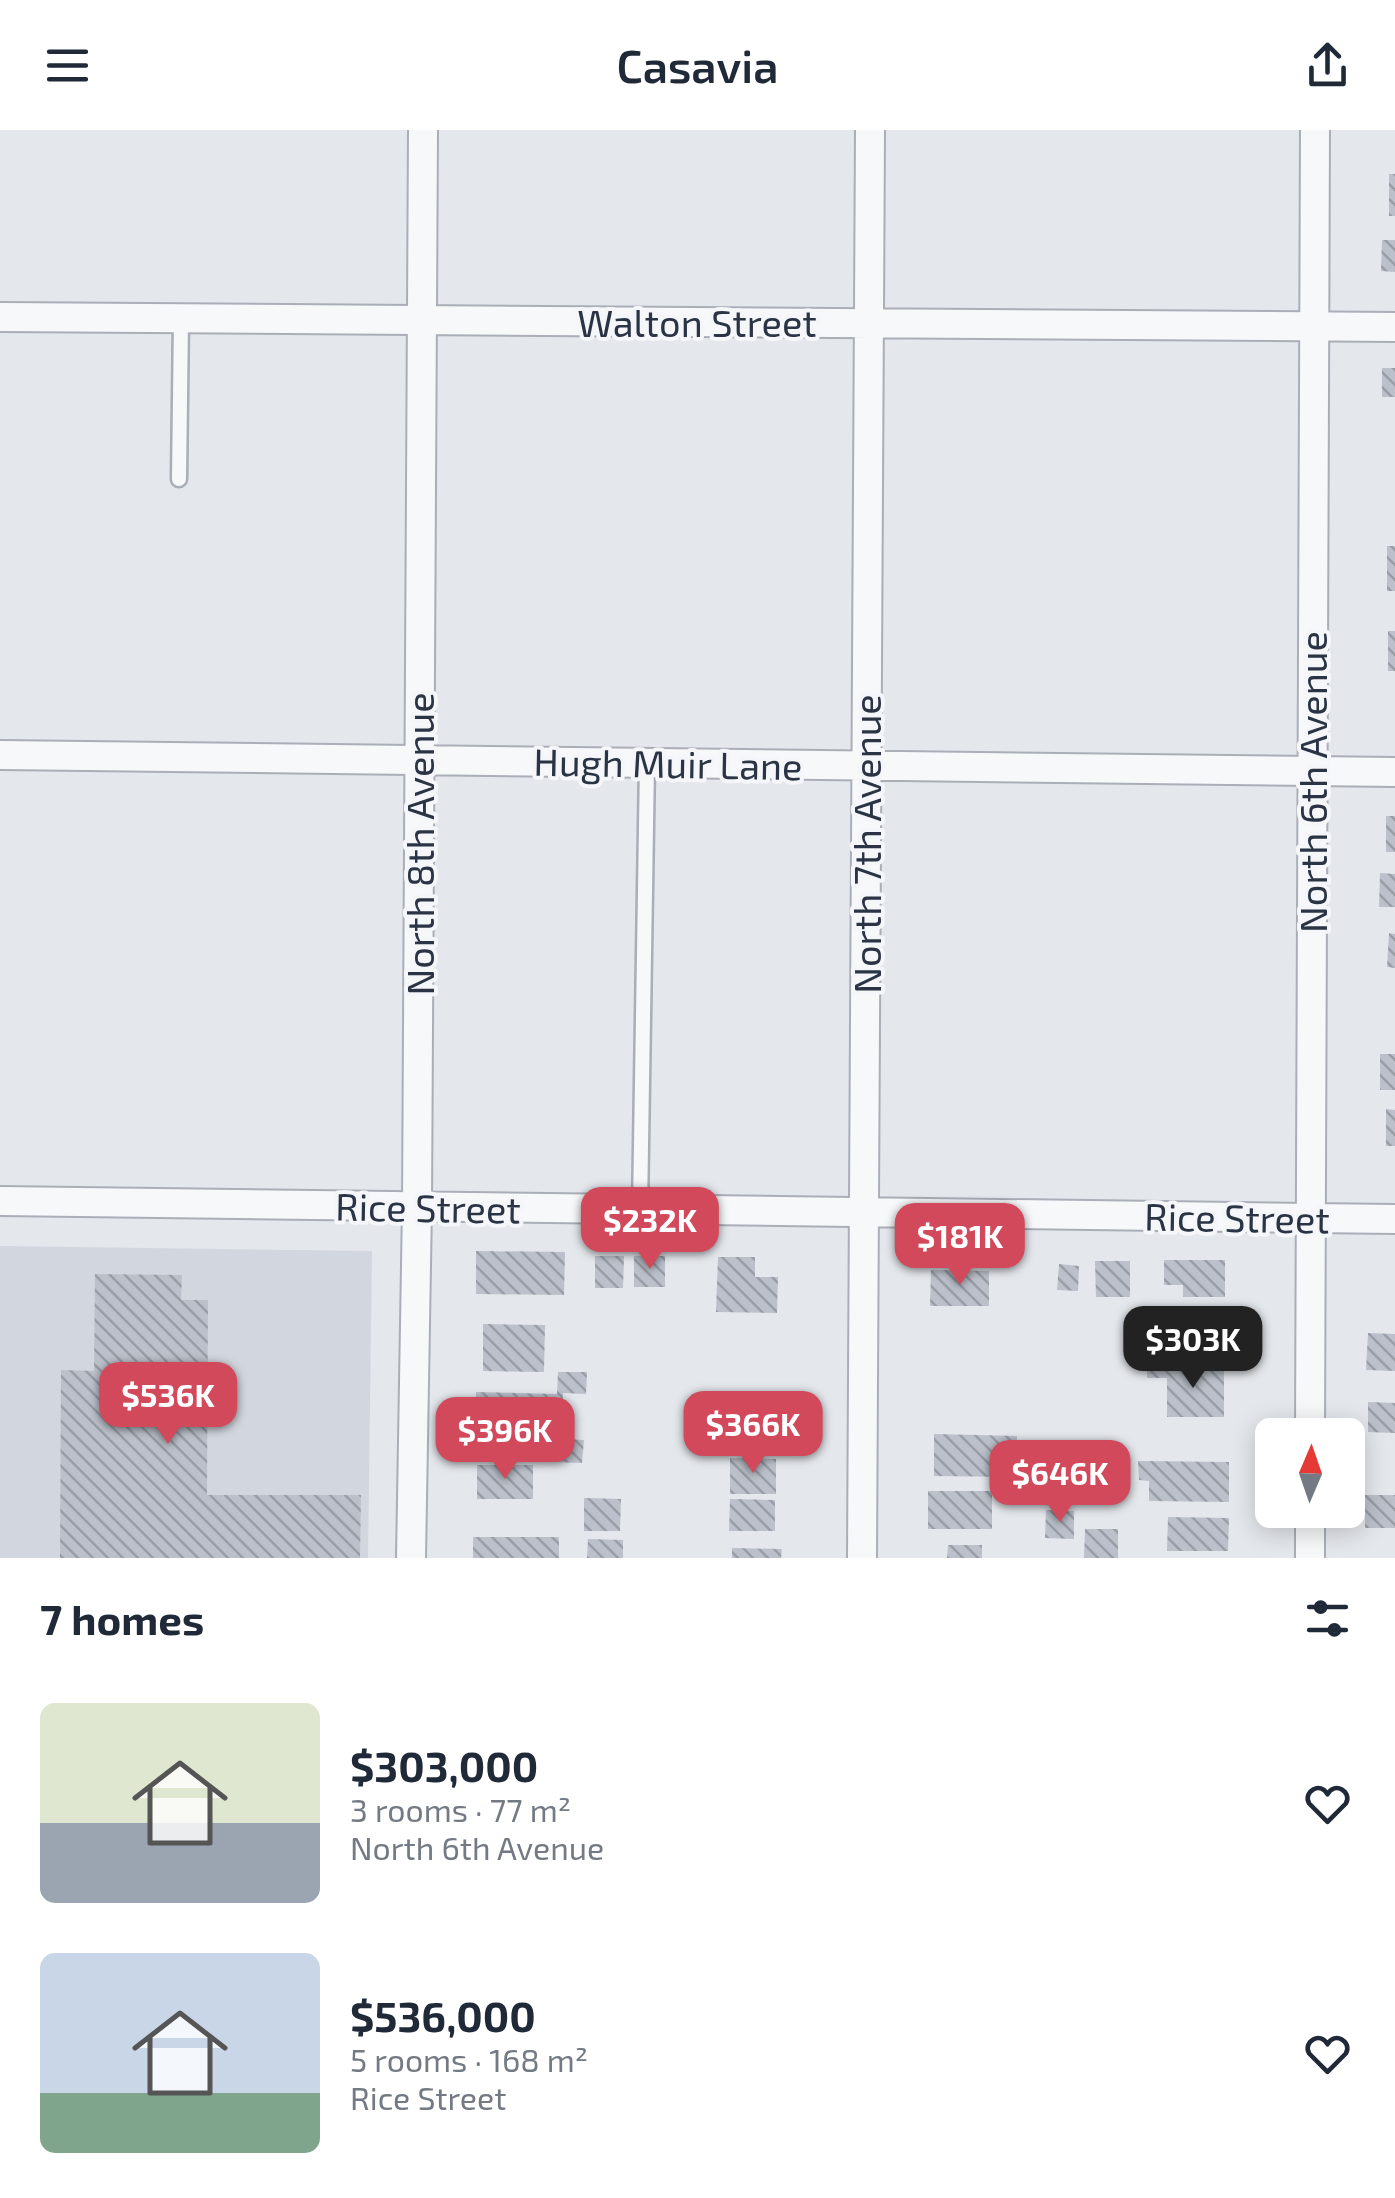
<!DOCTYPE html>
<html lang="en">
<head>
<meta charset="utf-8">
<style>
  :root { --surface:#fff; --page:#f2f2f3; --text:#1f2937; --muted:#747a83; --accent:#d1495b }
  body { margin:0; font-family:"Exo 2",sans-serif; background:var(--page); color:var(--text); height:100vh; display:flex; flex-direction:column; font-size:38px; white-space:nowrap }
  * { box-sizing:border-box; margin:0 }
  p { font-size:32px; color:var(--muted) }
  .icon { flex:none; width:55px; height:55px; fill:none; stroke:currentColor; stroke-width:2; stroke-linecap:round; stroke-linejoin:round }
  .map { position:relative; height:1428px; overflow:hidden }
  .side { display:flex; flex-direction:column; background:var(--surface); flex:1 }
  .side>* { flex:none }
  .needle { width:65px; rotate:2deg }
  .fabs { position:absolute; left:1255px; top:1288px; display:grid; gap:20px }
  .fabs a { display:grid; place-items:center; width:110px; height:110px; border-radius:15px; background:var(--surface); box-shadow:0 5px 25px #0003; font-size:50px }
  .price { position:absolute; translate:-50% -85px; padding:0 22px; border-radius:20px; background:var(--accent); color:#fff; font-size:32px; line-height:65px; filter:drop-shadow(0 2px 5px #0008) }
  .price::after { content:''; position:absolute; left:50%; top:60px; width:30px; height:22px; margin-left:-15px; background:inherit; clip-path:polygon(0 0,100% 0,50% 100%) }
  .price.on { background:#222; color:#fff }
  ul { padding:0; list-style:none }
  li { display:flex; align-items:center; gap:30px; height:250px; padding:0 40px }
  li span { display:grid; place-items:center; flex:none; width:280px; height:200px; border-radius:15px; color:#555 }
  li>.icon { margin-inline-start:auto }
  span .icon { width:120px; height:120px; fill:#fffc; stroke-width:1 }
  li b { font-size:42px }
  h2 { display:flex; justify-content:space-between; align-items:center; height:120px; padding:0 40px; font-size:42px }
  header { display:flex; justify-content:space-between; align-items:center; height:130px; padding:0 40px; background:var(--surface); font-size:45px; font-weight:600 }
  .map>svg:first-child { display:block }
  .built { fill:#d2d6de }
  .building { fill:url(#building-back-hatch) }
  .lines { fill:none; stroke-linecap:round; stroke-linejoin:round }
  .service-casing { stroke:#a9aeb7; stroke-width:19 }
  .minor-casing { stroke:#a9aeb7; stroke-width:32 }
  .service { stroke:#f7f8fa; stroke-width:14 }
  .minor { stroke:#f7f8fa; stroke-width:28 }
  .labels { text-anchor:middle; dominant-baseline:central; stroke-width:8; stroke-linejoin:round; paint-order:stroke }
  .street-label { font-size:38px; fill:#2b3445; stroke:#f4f6f9 }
</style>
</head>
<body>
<header><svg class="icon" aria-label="menu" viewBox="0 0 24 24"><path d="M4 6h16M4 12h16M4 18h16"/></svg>Casavia<svg class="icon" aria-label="share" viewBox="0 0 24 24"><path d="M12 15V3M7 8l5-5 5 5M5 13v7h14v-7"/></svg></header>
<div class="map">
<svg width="1395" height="1428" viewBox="0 0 1395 1428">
  <defs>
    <pattern id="building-back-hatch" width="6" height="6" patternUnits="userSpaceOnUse" patternTransform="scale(2.5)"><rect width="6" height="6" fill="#bbc0ca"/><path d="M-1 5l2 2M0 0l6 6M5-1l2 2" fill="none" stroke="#989da6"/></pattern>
  </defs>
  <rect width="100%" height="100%" fill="#e4e7ec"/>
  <path class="built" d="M0,1116L372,1121L368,1428H0Z"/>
  <path class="building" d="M1389,44H1395V86H1389Z
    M1382,110H1395V142L1381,141Z
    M1382,238H1395V267H1382Z
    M1387,416H1395V461H1387Z
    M1388,501H1395V541H1388Z
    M1386,686H1395V722H1386Z
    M1380,743L1395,744V777H1379Z
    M1389,803L1395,804V838L1387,837Z
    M1380,924H1395V960H1380Z
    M1386,979L1395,980V1016H1386Z
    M476,1121L565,1122L564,1165L476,1164Z
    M595,1126H624L623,1158H595Z
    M634,1126H665V1157H634Z
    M718,1127H755V1147H778L777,1183L716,1182Z
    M1164,1130H1225V1167H1183V1155H1164Z
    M1095,1131H1130V1167H1096Z
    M1059,1134L1079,1136L1078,1161L1057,1160Z
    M931,1140L989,1141V1176H930Z
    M95,1144L182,1145L181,1170H208L207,1365H361L360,1428H60L61,1240L94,1241Z
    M1172,1191H1238V1231L1172,1230Z
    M483,1194L545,1195L544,1242L483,1241Z
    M1368,1203L1395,1204V1241L1366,1240Z
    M1147,1238L1224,1239V1287H1167V1248H1147Z
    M558,1242H587L586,1264L563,1263L562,1299L475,1297L476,1262L557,1264Z
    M710,1265L784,1266L783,1300L710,1299Z
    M1368,1272L1395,1273V1303L1368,1302Z
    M934,1304L1017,1306L1016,1347L934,1346Z
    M554,1308L584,1310L582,1333L553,1332Z
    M1087,1313H1120L1119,1341H1087Z
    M730,1328L776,1329V1364H730Z
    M1138,1331L1229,1332V1372L1149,1371V1351L1139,1350Z
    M477,1335H533V1369H477Z
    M928,1361H992V1399H928Z
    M1365,1365H1395V1398H1365Z
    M584,1368L621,1369L620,1401H584Z
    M730,1369L775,1370V1401H729Z
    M1046,1380L1074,1381V1409L1045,1408Z
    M1168,1387L1229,1388L1228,1421H1167Z
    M1085,1399H1118V1428H1084Z
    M473,1407H559V1428H473Z
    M588,1409L623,1410V1428H587Z
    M948,1415H982V1428H947Z
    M732,1418L782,1419L781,1428H732Z"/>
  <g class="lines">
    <defs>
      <path id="service" d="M179,349L181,188
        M640,1079L647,633"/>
      <path id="minor" d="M0,187L1395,197
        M0,625L1395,642
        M0,1071L1395,1089
        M1310,1305L1315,0
        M411,1428L417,1077L423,0
        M862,1428L870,0
        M1310,1428V1380"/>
    </defs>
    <use href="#service" class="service-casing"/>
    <use href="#minor" class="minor-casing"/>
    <use href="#service" class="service"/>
    <use href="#minor" class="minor"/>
  </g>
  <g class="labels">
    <g class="street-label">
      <text x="697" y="192">Walton Street</text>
      <text transform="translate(668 633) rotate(1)">Hugh Muir Lane</text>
      <text transform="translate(1312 652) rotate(-90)">North 6th Avenue</text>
      <text transform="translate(419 714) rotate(-90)">North 8th Avenue</text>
      <text transform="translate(866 714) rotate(-90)">North 7th Avenue</text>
      <text transform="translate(428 1077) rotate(1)">Rice Street</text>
      <text transform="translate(1237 1087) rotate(1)">Rice Street</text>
    </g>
  </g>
</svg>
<div class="fabs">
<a><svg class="needle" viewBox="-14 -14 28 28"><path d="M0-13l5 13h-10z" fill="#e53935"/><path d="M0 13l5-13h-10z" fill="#747a83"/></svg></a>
</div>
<b class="price" style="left:650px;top:1142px">$232K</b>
<b class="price" style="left:960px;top:1158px">$181K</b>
<b class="price on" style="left:1193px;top:1261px">$303K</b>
<b class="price" style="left:168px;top:1317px">$536K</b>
<b class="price" style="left:753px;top:1346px">$366K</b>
<b class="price" style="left:505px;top:1352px">$396K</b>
<b class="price" style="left:1060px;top:1395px">$646K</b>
</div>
<section class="side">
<h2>7 homes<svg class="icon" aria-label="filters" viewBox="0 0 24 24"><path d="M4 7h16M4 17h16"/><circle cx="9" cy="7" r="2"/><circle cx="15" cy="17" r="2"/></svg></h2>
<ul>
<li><span style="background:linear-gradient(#dfe7d0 60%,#9aa5b1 0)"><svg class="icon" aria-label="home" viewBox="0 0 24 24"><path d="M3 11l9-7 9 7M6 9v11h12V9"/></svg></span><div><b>$303,000</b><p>3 rooms · 77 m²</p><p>North 6th Avenue</p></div><svg class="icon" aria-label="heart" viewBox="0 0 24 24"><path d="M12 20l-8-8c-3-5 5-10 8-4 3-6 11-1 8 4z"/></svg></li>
<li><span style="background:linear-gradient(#c9d6e8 70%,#7fa58c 0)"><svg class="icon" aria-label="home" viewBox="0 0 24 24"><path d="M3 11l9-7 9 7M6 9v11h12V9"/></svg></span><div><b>$536,000</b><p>5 rooms · 168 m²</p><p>Rice Street</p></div><svg class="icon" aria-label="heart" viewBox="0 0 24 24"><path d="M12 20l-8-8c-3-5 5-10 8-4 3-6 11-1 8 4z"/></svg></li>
</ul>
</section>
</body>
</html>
